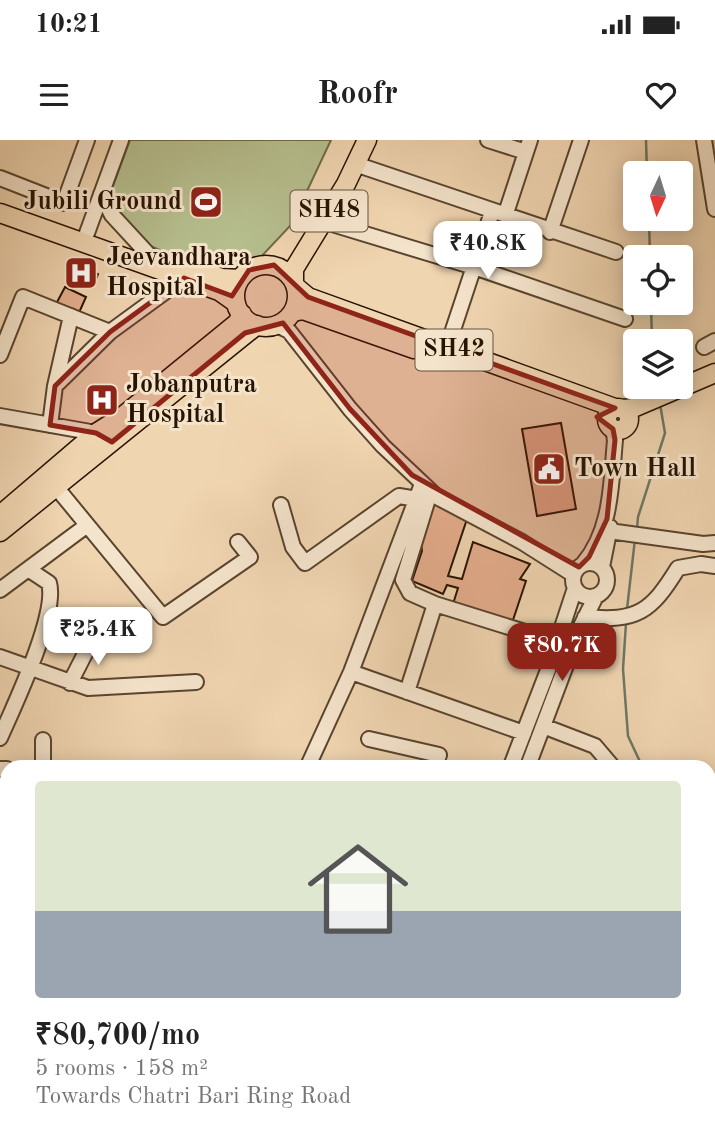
<!DOCTYPE html>
<html lang="en">
<head>
<meta charset="utf-8">
<style>
  :root { --surface:#fff; --page:#f6f6f6; --text:#222; --muted:#767676; --accent:#8f2418 }
  body { margin:0; font-family:"Old Standard TT",serif; background:var(--page); color:var(--text); height:100vh; display:flex; flex-direction:column; font-size:26px; white-space:nowrap }
  * { box-sizing:border-box; margin:0 }
  p { font-size:23px; color:var(--muted) }
  .icon { flex:none; width:38px; height:38px; fill:none; stroke:currentColor; stroke-width:2; stroke-linecap:round; stroke-linejoin:round }
  .map { position:relative; flex:1; overflow:hidden }
  .panel { position:absolute; left:0px; top:620px; width:716px; height:387px; display:flex; flex-direction:column; background:var(--surface); border-radius:21px 21px 0 0; box-shadow:0 4px 18px #0003 }
  .panel>* { flex:none }
  .needle { width:46px; rotate:184deg }
  .tools { position:absolute; left:623px; top:21px; display:grid; gap:14px }
  .tools a { display:grid; place-items:center; width:70px; height:70px; border-radius:7px; background:var(--surface); box-shadow:0 4px 18px #0003; font-size:35px }
  .price { position:absolute; translate:-50% -60px; padding:0 16px; border-radius:14px; background:#fff; color:#222; font-size:23px; line-height:46px; filter:drop-shadow(0 2px 4px #0008) }
  .price::after { content:''; position:absolute; left:50%; top:42px; width:21px; height:16px; margin-left:-10px; background:inherit; clip-path:polygon(0 0,100% 0,50% 100%) }
  .price.on { background:var(--accent); color:#fff }
  ul { padding:0; list-style:none }
  li { display:grid; align-content:center; gap:14px; height:371px; padding:0 35px }
  li span { display:grid; place-items:center; height:217px; border-radius:7px; color:#555 }
  li>.icon { margin-inline-start:auto }
  span .icon { width:126px; height:126px; fill:#fffc; stroke-width:1 }
  li b { font-size:30px }
  .status { display:flex; justify-content:space-between; align-items:center; height:49px; padding:0 35px; background:var(--surface); direction:ltr }
  .status svg { height:19px; fill:currentColor }
  header { display:flex; justify-content:space-between; align-items:center; height:91px; padding:0 35px; background:var(--surface); font-size:32px; font-weight:600 }
  .map>svg:first-child { display:block }
  .green { fill:#b6be8e; stroke:#6e6848; stroke-width:2 }
  .lines { fill:none; stroke-linecap:round; stroke-linejoin:round }
  .stream { stroke:#6d7765; stroke-width:2.5 }
  .building { fill:#e5ad8d; stroke:#271301; stroke-width:2 }
  .minor-casing { stroke:#59442d; stroke-width:18 }
  .major-casing { stroke:#271301; stroke-width:21 }
  .minor { stroke:#f5e4cc; stroke-width:14 }
  .major { stroke:#f0d5b1; stroke-width:18 }
  .marked { fill:#8f2418; fill-opacity:0.2; stroke:#8f2418; stroke-width:5; stroke-linejoin:round }
  .labels { text-anchor:middle; dominant-baseline:central; stroke-width:6; stroke-linejoin:round; paint-order:stroke }
  .shield { fill:#f5e4cc; stroke:#65523e; stroke-width:2 }
  .shield-label { font-size:24px; font-weight:bold; fill:#271301 }
  .poi-label { font-size:26px; font-weight:bold; fill:#271301; stroke:#f5e4cc; text-anchor:start }
</style>
</head>
<body>
<div class="status"><b>10:21</b><svg viewBox="0 0 49 12"><path d="M0 12V9h3v3zM5 12V6h3v6zM10 12V3h3v9zM15 12V0h3v12zM26 1h20v11H26zM47 4h2v5h-2z"/></svg></div>
<header><svg class="icon" aria-label="menu" viewBox="0 0 24 24"><path d="M4 6h16M4 12h16M4 18h16"/></svg>Roofr<svg class="icon" aria-label="heart" viewBox="0 0 24 24"><path d="M12 20l-8-8c-3-5 5-10 8-4 3-6 11-1 8 4z"/></svg></header>
<div class="map">
<svg width="715" height="1006" viewBox="0 0 715 1006">
  <rect width="100%" height="100%" fill="#f0d5b1"/>
  <filter id="stains"><feTurbulence type="fractalNoise" baseFrequency=".00286" numOctaves="4"/><feColorMatrix values="0 0 0 0 .2 0 0 0 0 .09 0 0 0 0 .02 0 0 0 .5 -.17"/></filter>
  <radialGradient id="worn" r=".72"><stop offset=".6" stop-color="#630" stop-opacity="0"/><stop offset="1" stop-color="#630" stop-opacity=".3"/></radialGradient>
  <path class="green" d="M130,0H331L291,85L258,120L234,130L190,123L141,102L110,71V54Z"/>
  <g class="lines">
    <path class="stream" d="M646,0L647,33
      M649,79L650,117
      M651,163L652,201
      M637,389L638,377L665,293L660,264
      M627,469L635,399
      M626,483L623,529L628,596L642,626
      M709,665L715,668"/>
  </g>
  <path class="building" d="M71,123L98,134L93,147L75,139L77,132L69,129Z
    M65,147L86,157L78,175L56,164Z
    M102,249L113,263L102,271L91,257Z
    M561,283L576,369L537,376L522,289Z
    M433,360L467,379L448,436L462,439L473,402L530,424L520,439L526,441L512,483L453,464L458,448L447,445L443,454L412,441L422,411L420,396Z"/>
  <g class="lines">
    <defs>
      <path id="minor" d="M488,0L526,12
        M704,0L715,69
        M361,26L616,112
        M0,38L64,63L87,0
        M101,54L112,75L148,114
        M313,76L332,84L474,127L625,179
        M505,76L530,0
        M550,92L581,0
        M87,93L121,0
        M277,185L289,191L350,269L383,306L437,357L522,402L574,435
        M450,199L492,72
        M704,207L715,201
        M0,215L23,157L110,192
        M55,246L110,192L184,138
        M0,276L96,293L101,296
        M50,285L55,246L71,176
        M56,347L163,477L250,417L238,402
        M418,354L427,362L403,440L410,453L435,464L557,502
        M281,365L293,407L305,423L399,356L417,359
        M609,391L703,404L715,403
        M573 440a17 17 0 1 1 34 0a17 17 0 1 1-34 0Z
        M583,424C612,390 611,343 615,300L613,289
        M602,427L610,387
        M0,450L86,386
        M585,477C637,482 651,472 678,428L701,424L715,426
        M0,517L88,548L196,542
        M351,532L524,593
        M70,543L94,496
        M407,552L435,464
        M543,586L595,606L612,626
        M0,598C14,566 58,474 49,443L28,429
        M369,599L439,615L435,626
        M43,600V626
        M308,626L351,532L422,344
        M511,626L548,530L575,448
        M528,626L580,488L596,456
        M0,629H7
        M0,705L7,709
        M709,722L715,738
        M0,774L7,762
        M0,852L7,843
        M0,913L7,915
        M709,945L715,934
        M0,957L7,960
        M0,991L6,994
        M518,999L538,1004
        M104,1006L107,999
        M145,1006L148,999
        M215,1006L218,999
        M285,1006L288,999
        M358,1006L361,999
        M371,1006L374,999
        M460,1006L461,999
        M674,1006L678,999"/>
      <path id="major" d="M0,73L219,151L236,163
        M182,125L222,138L240,139
        M235 156a31 31 0 1 1 62 0a31 31 0 1 1-62 0Z
        M294,141V129L346,44L367,0
        M296,147L308,157L615,268
        M293,172L303,170L414,209
        M607 279a11 11 0 1 1 22 0a11 11 0 1 1-22 0Z
        M624,269L633,268L715,233
        M0,375L96,293L123,276L237,183L242,174
        M0,392L257,185"/>
    </defs>
    <use href="#minor" class="minor-casing"/>
    <use href="#major" class="major-casing"/>
    <use href="#minor" class="minor"/>
    <use href="#major" class="major"/>
  </g>
  <path class="marked" d="M274,125L308,157L615,268L597,277L613,289L615,300L607,379L589,417L579,427L412,335L350,269L283,183L245,193L112,302L96,293L50,285L55,246L110,192L184,138L232,156L249,130Z"/>
  <defs>
    <symbol id="stadium-square" viewBox="-11 -11 22 22"><rect x="-9" y="-9" width="18" height="18" rx="4" fill="#8f2418" stroke="#f5e4cc"/><path d="M0-5a6.5 5 0 1 0 0 10a6.5 5 0 1 0 0-10ZM-3.5-1.8h7v3.6h-7Z" fill="#fff"/></symbol>
    <symbol id="hospital-square" viewBox="-11 -11 22 22"><rect x="-9" y="-9" width="18" height="18" rx="4" fill="#8f2418" stroke="#f5e4cc"/><path d="M-5-5h3v3.5h4V-5h3V5h-3V1.5h-4V5h-3Z" fill="#fff"/></symbol>
    <symbol id="civic-square" viewBox="-11 -11 22 22"><rect x="-9" y="-9" width="18" height="18" rx="4" fill="#8f2418" stroke="#f5e4cc"/><path d="M-.6-6.5H3V-4.5H.6V-3L4-1V1h2V6H-6V1h2V-1L-.6-3ZM-1.2 2.5V6h2.4V2.5Z" fill="#fff"/></symbol>
  </defs>
  <g fill-rule="evenodd">
    <use href="#stadium-square" x="187" y="43" width="38" height="38"/>
    <use href="#hospital-square" x="62" y="114" width="38" height="38"/>
    <use href="#hospital-square" x="83" y="241" width="38" height="38"/>
    <use href="#civic-square" x="530" y="310" width="38" height="38"/>
  </g>
  <g class="labels">
    <g class="shield">
      <rect x="290.5" y="50.5" width="77" height="41" rx="5"/>
      <rect x="415.5" y="189.5" width="77" height="41" rx="5"/>
    </g>
    <g class="shield-label">
      <text x="329" y="71">SH48</text>
      <text x="454" y="210">SH42</text>
    </g>
    <g class="poi-label">
      <text x="182" y="62" text-anchor="end">Jubili Ground</text>
      <text x="106" y="118">Jeevandhara<tspan x="106" dy="30">Hospital</tspan></text>
      <text x="126" y="245">Jobanputra<tspan x="126" dy="30">Hospital</tspan></text>
      <text x="574" y="329">Town Hall</text>
    </g>
  </g>
  <rect width="100%" height="100%" filter="url(#stains)"/>
  <rect width="100%" height="100%" fill="url(#worn)"/>
</svg>
<div class="tools">
<a><svg class="needle" viewBox="-14 -14 28 28"><path d="M0-13l5 13h-10z" fill="#e53935"/><path d="M0 13l5-13h-10z" fill="#767676"/></svg></a>
<a><svg class="icon" aria-label="locate" viewBox="0 0 24 24"><circle cx="12" cy="12" r="6"/><path d="M12 2v4M12 18v4M2 12h4M18 12h4"/></svg></a>
<a><svg class="icon" aria-label="layers" viewBox="0 0 24 24"><path d="M12 4l9 5-9 5-9-5zM3 14l9 5 9-5"/></svg></a>
</div>
<b class="price" style="left:488px;top:141px">₹40.8K</b>
<b class="price" style="left:98px;top:527px">₹25.4K</b>
<b class="price on" style="left:562px;top:543px">₹80.7K</b>
<section class="panel">
<ul>
<li><span style="background:linear-gradient(#dfe7d0 60%,#9aa5b1 0)"><svg class="icon" aria-label="home" viewBox="0 0 24 24"><path d="M3 11l9-7 9 7M6 9v11h12V9"/></svg></span><div><b>₹80,700/mo</b><p>5 rooms · 158 m²</p><p>Towards Chatri Bari Ring Road</p></div></li>
</ul>
</section>
</div>
</body>
</html>
